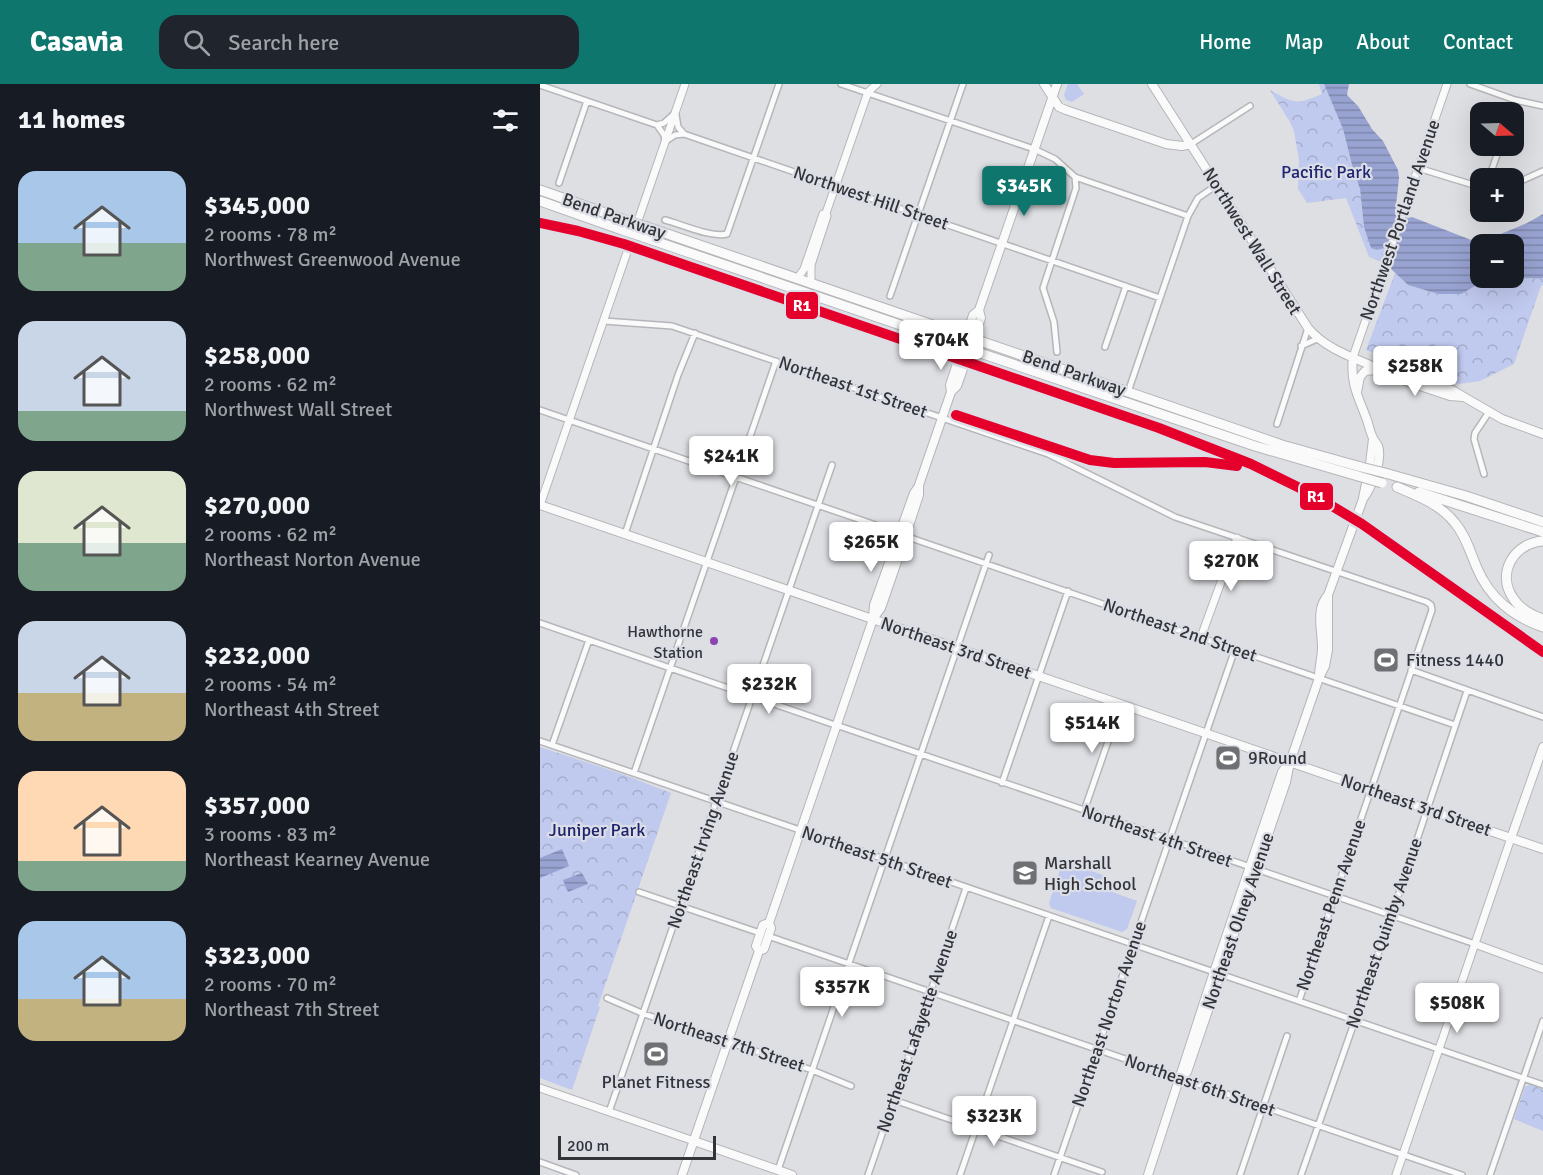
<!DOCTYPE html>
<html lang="en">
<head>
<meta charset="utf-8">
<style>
  :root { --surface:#171b24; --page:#20242c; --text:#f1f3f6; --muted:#9ea1a6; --accent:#0f766e }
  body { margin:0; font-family:Signika,sans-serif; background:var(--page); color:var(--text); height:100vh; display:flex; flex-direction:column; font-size:22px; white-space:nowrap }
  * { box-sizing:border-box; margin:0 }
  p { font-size:20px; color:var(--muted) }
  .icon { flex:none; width:33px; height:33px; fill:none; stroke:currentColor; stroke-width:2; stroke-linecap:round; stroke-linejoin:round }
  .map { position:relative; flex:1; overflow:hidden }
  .sheet { display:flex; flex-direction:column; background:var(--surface); width:540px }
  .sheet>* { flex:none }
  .needle { width:39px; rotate:109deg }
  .controls { position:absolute; left:930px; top:18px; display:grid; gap:12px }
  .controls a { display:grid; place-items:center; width:54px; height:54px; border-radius:12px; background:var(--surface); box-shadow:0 6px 24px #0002; font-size:30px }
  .scale { position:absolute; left:18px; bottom:15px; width:158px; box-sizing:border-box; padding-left:6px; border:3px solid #333437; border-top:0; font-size:16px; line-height:21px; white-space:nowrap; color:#333437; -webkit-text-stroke:4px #dbdee6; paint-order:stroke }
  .price { position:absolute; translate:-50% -51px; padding:0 14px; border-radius:6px; background:#fff; color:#222; font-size:20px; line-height:39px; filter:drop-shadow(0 2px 3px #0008) }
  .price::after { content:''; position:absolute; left:50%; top:36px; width:18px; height:14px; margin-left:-9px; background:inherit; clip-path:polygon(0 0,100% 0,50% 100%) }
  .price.active { background:var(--accent); color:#fff }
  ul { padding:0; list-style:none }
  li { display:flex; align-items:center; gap:18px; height:150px; padding:0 18px }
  li span { display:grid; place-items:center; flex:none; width:168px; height:120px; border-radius:18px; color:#555 }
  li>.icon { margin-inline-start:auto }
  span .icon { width:72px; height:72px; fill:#fffc; stroke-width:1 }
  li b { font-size:26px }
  h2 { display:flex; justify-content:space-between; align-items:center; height:72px; padding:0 18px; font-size:26px }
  header { display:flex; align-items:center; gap:36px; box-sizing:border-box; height:84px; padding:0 30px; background:var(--accent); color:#fff }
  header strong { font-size:28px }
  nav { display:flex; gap:33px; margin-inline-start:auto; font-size:21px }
  .search { width:420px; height:54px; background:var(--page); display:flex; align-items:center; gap:15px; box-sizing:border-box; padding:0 21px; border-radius:18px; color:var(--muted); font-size:22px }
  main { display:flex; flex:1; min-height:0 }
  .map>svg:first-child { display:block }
  .green { fill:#c0c9ee }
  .park { fill:url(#park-crowns) }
  .water { fill:url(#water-rules); fill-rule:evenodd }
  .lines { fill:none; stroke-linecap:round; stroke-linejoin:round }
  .minor-casing { stroke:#b5b6b9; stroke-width:8 }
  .tertiary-casing { stroke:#b5b6b9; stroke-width:9 }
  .secondary-casing { stroke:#b5b6b9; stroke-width:10 }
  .primary-casing { stroke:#b5b6b9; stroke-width:10 }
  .trunk-casing { stroke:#b5b6b9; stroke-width:11 }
  .minor { stroke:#fafafb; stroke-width:5 }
  .tertiary { stroke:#fafafb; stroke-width:7 }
  .secondary { stroke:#fafafb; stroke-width:8 }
  .primary { stroke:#fafafb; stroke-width:8 }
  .trunk { stroke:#fafafb; stroke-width:9 }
  .trunk-bridge-casing { stroke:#b5b6b9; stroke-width:11; stroke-linecap:butt }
  .trunk-bridge { stroke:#fafafb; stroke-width:9 }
  .rail-1-casing { stroke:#dbdee6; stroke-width:15 }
  .rail-1 { stroke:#e4002b; stroke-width:10 }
  .bus-dot { fill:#8e44ad; stroke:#dbdee6; stroke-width:2 }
  .labels { text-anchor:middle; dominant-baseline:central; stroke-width:4.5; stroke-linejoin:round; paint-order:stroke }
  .bus-label { font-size:16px; fill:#333437; stroke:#dbdee6; text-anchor:end }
  .park-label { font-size:18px; fill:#1f246e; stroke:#dbdee6 }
  .street-label { font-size:18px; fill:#333437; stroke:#dbdee6 }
  .poi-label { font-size:18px; fill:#333437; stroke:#dbdee6; text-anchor:start }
  .line-badge { stroke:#dbdee6; stroke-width:2 }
  .badge-label { font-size:16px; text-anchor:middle; font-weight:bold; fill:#fff }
</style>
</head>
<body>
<header>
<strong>Casavia</strong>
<div class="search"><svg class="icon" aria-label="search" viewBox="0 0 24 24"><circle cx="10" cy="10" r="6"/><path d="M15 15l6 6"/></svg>Search here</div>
<nav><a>Home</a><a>Map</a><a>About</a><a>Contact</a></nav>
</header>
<main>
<section class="sheet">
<h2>11 homes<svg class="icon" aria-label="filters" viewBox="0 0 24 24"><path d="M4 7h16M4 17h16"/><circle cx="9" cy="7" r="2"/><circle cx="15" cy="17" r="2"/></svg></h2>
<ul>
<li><span style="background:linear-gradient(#a9c7e8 60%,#7fa58c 0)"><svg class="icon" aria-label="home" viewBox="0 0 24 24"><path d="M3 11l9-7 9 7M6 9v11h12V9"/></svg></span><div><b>$345,000</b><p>2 rooms · 78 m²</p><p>Northwest Greenwood Avenue</p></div></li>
<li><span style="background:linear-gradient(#c9d6e8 75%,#7fa58c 0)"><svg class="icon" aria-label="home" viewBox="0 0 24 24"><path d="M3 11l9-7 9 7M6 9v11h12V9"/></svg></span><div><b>$258,000</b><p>2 rooms · 62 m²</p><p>Northwest Wall Street</p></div></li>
<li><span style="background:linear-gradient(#dfe7d0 60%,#7fa58c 0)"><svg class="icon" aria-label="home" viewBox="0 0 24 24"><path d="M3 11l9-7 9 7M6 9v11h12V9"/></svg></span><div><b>$270,000</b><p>2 rooms · 62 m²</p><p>Northeast Norton Avenue</p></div></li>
<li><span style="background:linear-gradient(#c9d6e8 60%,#c2b280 0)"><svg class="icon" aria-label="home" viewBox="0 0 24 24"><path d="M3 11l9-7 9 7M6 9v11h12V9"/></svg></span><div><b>$232,000</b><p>2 rooms · 54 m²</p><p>Northeast 4th Street</p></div></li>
<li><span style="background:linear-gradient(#ffd9b3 75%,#7fa58c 0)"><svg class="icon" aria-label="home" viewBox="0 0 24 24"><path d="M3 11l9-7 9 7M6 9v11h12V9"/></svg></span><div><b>$357,000</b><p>3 rooms · 83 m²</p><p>Northeast Kearney Avenue</p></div></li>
<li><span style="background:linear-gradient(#a9c7e8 65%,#c2b280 0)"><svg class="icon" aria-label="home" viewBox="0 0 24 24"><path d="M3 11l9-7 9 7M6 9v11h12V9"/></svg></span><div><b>$323,000</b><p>2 rooms · 70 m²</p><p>Northeast 7th Street</p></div></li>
</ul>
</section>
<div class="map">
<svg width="1003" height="1091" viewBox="0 0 1003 1091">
  <defs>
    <pattern id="park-crowns" width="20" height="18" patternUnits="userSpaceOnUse" patternTransform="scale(1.5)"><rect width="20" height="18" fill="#c0c9ee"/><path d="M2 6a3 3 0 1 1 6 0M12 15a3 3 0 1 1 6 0" fill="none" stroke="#a5adcd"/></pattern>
    <pattern id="water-rules" width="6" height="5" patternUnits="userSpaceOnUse" patternTransform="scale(1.5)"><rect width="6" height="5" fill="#99a3d1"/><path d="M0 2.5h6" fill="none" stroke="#7d86aa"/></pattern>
  </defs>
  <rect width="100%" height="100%" fill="#dedfe3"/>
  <path class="green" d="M528,0H537L544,10L532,18L526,16L524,11Z
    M527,778L568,793L564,805L597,817L587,845L582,848L511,824L509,819L522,780Z"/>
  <path class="park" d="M779,0H784L803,45L813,85L820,105L824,143L837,166L845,164L841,178L829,173L806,114L767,119L758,105L759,76L754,47L750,38L730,6C754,20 757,21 782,10Z
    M855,189L868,201L898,210H921L948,195L1003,194V201L1001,202L974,280L940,297L919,300L826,266Z
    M0,663L82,690L131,709L58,922L60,923L32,1006L0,994Z
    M991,1000L1003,1006V1047L974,1035L985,1003Z"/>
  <path class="water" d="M784,0H809L807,11L818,22L832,45L843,57L858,86L859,94L855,131L868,134L872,133L939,159L987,139L1003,130V194L948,195L921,210H898L868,201L851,185L854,171L845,164L837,166L831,164L824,143L820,105L813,85L803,45ZM940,160H974V194H940Z
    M22,765L29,782L0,794V774Z
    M42,789L48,800L28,808L23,796Z"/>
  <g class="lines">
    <defs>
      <path id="minor" d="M301,0L494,65L515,75L535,93L648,132
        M930,0L975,16L1003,22
        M0,1L117,41L124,51L125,57
        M971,28L975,16
        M136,31L138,43L144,50
        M117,41L124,39L135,29
        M126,57L135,51L144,50L620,214
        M651,60L710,22
        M878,84L940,103
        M949,94L960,62
        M19,99L47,17
        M974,100L1003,87
        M125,136C141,140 171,154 187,150L239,0
        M350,212L423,0
        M64,237L132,242L508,370L635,433L887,518L891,521L892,526L759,917
        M761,262L777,255
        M565,263L586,202
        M517,268L514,238L503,204L536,104L535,93
        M588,308L648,132L658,114L677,101
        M0,326L359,449
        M737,340L768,244
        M944,390L934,355L935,349L949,328
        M85,450L138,291L155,249
        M365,452L915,641
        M0,539L295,641
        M871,586L1003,633
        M299,642L935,860
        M0,657L674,888
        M12,661L49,556
        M94,689L236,277
        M462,699L528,507
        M544,727L581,620
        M99,808L220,849
        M228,852L922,1091
        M680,890L1003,1001
        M67,914L104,930L272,986L311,1002
        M354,1016L562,1088
        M69,1028L292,381
        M0,1078L36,1091
        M238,1086L449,471
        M328,1091L426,804
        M420,1091L509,832
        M514,1091L695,565
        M700,1091L747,952
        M761,1091L851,833L927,607
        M950,1091L1003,937"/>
      <path id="tertiary" d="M257,195L264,185L283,130L286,129L328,8L337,0
        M271,200V181L287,132L286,129
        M813,273L907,0
        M0,421L145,0
        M661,553L697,454
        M935,860L1003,885
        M0,1004L154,1057
        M856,1091L971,754"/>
      <path id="secondary" d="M504,0L519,23L526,26L626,60L642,62L651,60
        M612,0L768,244C787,266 813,273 839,285L844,290L910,312L923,313
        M411,308L410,301L433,231L439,226L517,0
        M817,308L820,293L825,287L845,285L912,306L962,335L1003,350
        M823,414L830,380L833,355
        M333,534L334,521L374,409L379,402
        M333,535L341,524L361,466L379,411V401L411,308L417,302L441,234L439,226
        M779,593C779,583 782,573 782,563C782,546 775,525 788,511L823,415C831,404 843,376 838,362C837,359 834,357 833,354C830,348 829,342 827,336C818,312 810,299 813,273
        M641,994L647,988L746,698L750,678L779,594L785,582L788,566V511
        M154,1057L252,1091
        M608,1091L669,903L742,688L749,678"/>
      <path id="primary" d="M0,421L1003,765
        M971,754L1003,663
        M219,867L216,862L223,841L229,839
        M142,1091L219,867L224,865L231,844L229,839L333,535"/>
      <path id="trunk" d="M0,106L88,137
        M0,117L85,147
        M107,143L419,250
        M103,153L416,260
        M443,258L742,361L821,383
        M440,269L715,362L818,392
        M845,389L926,412L1003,438
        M857,403C878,412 900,420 915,439C926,452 930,468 937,484C949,513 973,533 1003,543
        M879,408L1003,448
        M1003,457C974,459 956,489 973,514C980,525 991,531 1003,535"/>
    </defs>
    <use href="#minor" class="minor-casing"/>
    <use href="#tertiary" class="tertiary-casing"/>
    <use href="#secondary" class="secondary-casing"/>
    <use href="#primary" class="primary-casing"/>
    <use href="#trunk" class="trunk-casing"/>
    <use href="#minor" class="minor"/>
    <use href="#tertiary" class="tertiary"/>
    <use href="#secondary" class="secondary"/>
    <use href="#primary" class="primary"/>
    <use href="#trunk" class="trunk"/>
    <defs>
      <path id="trunk-bridge" d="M88,137L107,143
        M85,147L103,153
        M419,250L443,258
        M416,260L440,269
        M821,383L845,389
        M818,392L842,399"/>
    </defs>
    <use href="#trunk-bridge" class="trunk-bridge-casing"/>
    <use href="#trunk-bridge" class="trunk-bridge"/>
    <defs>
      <path id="rail-1" d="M0,139L38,147L84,160L619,344L711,380L772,410L822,440L1003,568
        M416,331L550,376L574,379L665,378L697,382"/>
    </defs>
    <use href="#rail-1" class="rail-1-casing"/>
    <use href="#rail-1" class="rail-1"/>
  </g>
  <defs>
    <symbol id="stadium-square" viewBox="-11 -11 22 22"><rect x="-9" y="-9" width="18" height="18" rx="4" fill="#6f7073" stroke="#dbdee6"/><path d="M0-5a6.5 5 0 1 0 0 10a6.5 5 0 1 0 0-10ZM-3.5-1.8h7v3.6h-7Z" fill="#fff"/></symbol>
    <symbol id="school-square" viewBox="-11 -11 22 22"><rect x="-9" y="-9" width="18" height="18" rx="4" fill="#6f7073" stroke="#dbdee6"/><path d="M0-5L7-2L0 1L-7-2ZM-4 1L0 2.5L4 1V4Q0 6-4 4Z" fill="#fff"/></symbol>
  </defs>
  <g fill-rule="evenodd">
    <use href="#stadium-square" x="831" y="561" width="30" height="30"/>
    <use href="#stadium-square" x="673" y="659" width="30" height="30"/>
    <use href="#school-square" x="470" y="774" width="30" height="30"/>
    <use href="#stadium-square" x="101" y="955" width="30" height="30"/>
  </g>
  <circle class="bus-dot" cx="174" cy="557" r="5"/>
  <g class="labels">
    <g class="bus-label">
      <text x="163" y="548">Hawthorne<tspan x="163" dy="21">Station</tspan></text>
    </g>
    <g class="park-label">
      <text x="786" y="88">Pacific Park</text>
      <text x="57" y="746">Juniper Park</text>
    </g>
    <g class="street-label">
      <text transform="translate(331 114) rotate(19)">Northwest Hill Street</text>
      <text transform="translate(74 132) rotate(19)">Bend Parkway</text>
      <text transform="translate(860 136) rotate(-71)">Northwest Portland Avenue</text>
      <text transform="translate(712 157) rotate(58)">Northwest Wall Street</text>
      <text transform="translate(534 289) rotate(19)">Bend Parkway</text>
      <text transform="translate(313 303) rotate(19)">Northeast 1st Street</text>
      <text transform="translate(640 546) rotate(19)">Northeast 2nd Street</text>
      <text transform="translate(416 564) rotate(19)">Northeast 3rd Street</text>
      <text transform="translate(876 721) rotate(19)">Northeast 3rd Street</text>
      <text transform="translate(617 752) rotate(19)">Northeast 4th Street</text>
      <text transform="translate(163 756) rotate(-71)">Northeast Irving Avenue</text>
      <text transform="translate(337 773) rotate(19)">Northeast 5th Street</text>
      <text transform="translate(791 821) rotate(-71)">Northeast Penn Avenue</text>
      <text transform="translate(698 837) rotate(-71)">Northeast Olney Avenue</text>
      <text transform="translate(844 849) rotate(-71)">Northeast Quimby Avenue</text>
      <text transform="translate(569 930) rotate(-71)">Northeast Norton Avenue</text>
      <text transform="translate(377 947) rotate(-71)">Northeast Lafayette Avenue</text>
      <text transform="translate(189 958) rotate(18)">Northeast 7th Street</text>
      <text transform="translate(660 1001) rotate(19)">Northeast 6th Street</text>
    </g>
    <g class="poi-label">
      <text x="866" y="576">Fitness 1440</text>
      <text x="708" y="674">9Round</text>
      <text x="504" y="779">Marshall<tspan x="504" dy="21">High School</tspan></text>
      <text x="116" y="998" text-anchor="middle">Planet Fitness</text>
    </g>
  </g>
  <g class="line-badge">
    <rect x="245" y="207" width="34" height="29" rx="6" fill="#e4002b"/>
    <rect x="759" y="398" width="35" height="29" rx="6" fill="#e4002b"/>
  </g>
  <g class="badge-label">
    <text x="262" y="227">R1</text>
    <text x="776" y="418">R1</text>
  </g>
</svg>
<div class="controls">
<a><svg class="needle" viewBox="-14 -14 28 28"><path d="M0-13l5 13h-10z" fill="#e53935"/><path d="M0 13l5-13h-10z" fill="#9ea1a6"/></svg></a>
<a>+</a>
<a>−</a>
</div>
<div class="scale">200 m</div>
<b class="price active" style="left:484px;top:133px">$345K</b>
<b class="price" style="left:401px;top:287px">$704K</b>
<b class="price" style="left:875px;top:313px">$258K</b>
<b class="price" style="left:191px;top:403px">$241K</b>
<b class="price" style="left:331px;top:489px">$265K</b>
<b class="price" style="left:691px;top:508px">$270K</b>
<b class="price" style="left:229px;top:631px">$232K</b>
<b class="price" style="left:552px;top:670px">$514K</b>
<b class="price" style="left:302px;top:934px">$357K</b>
<b class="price" style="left:917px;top:950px">$508K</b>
<b class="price" style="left:454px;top:1063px">$323K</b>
</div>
</main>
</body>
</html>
